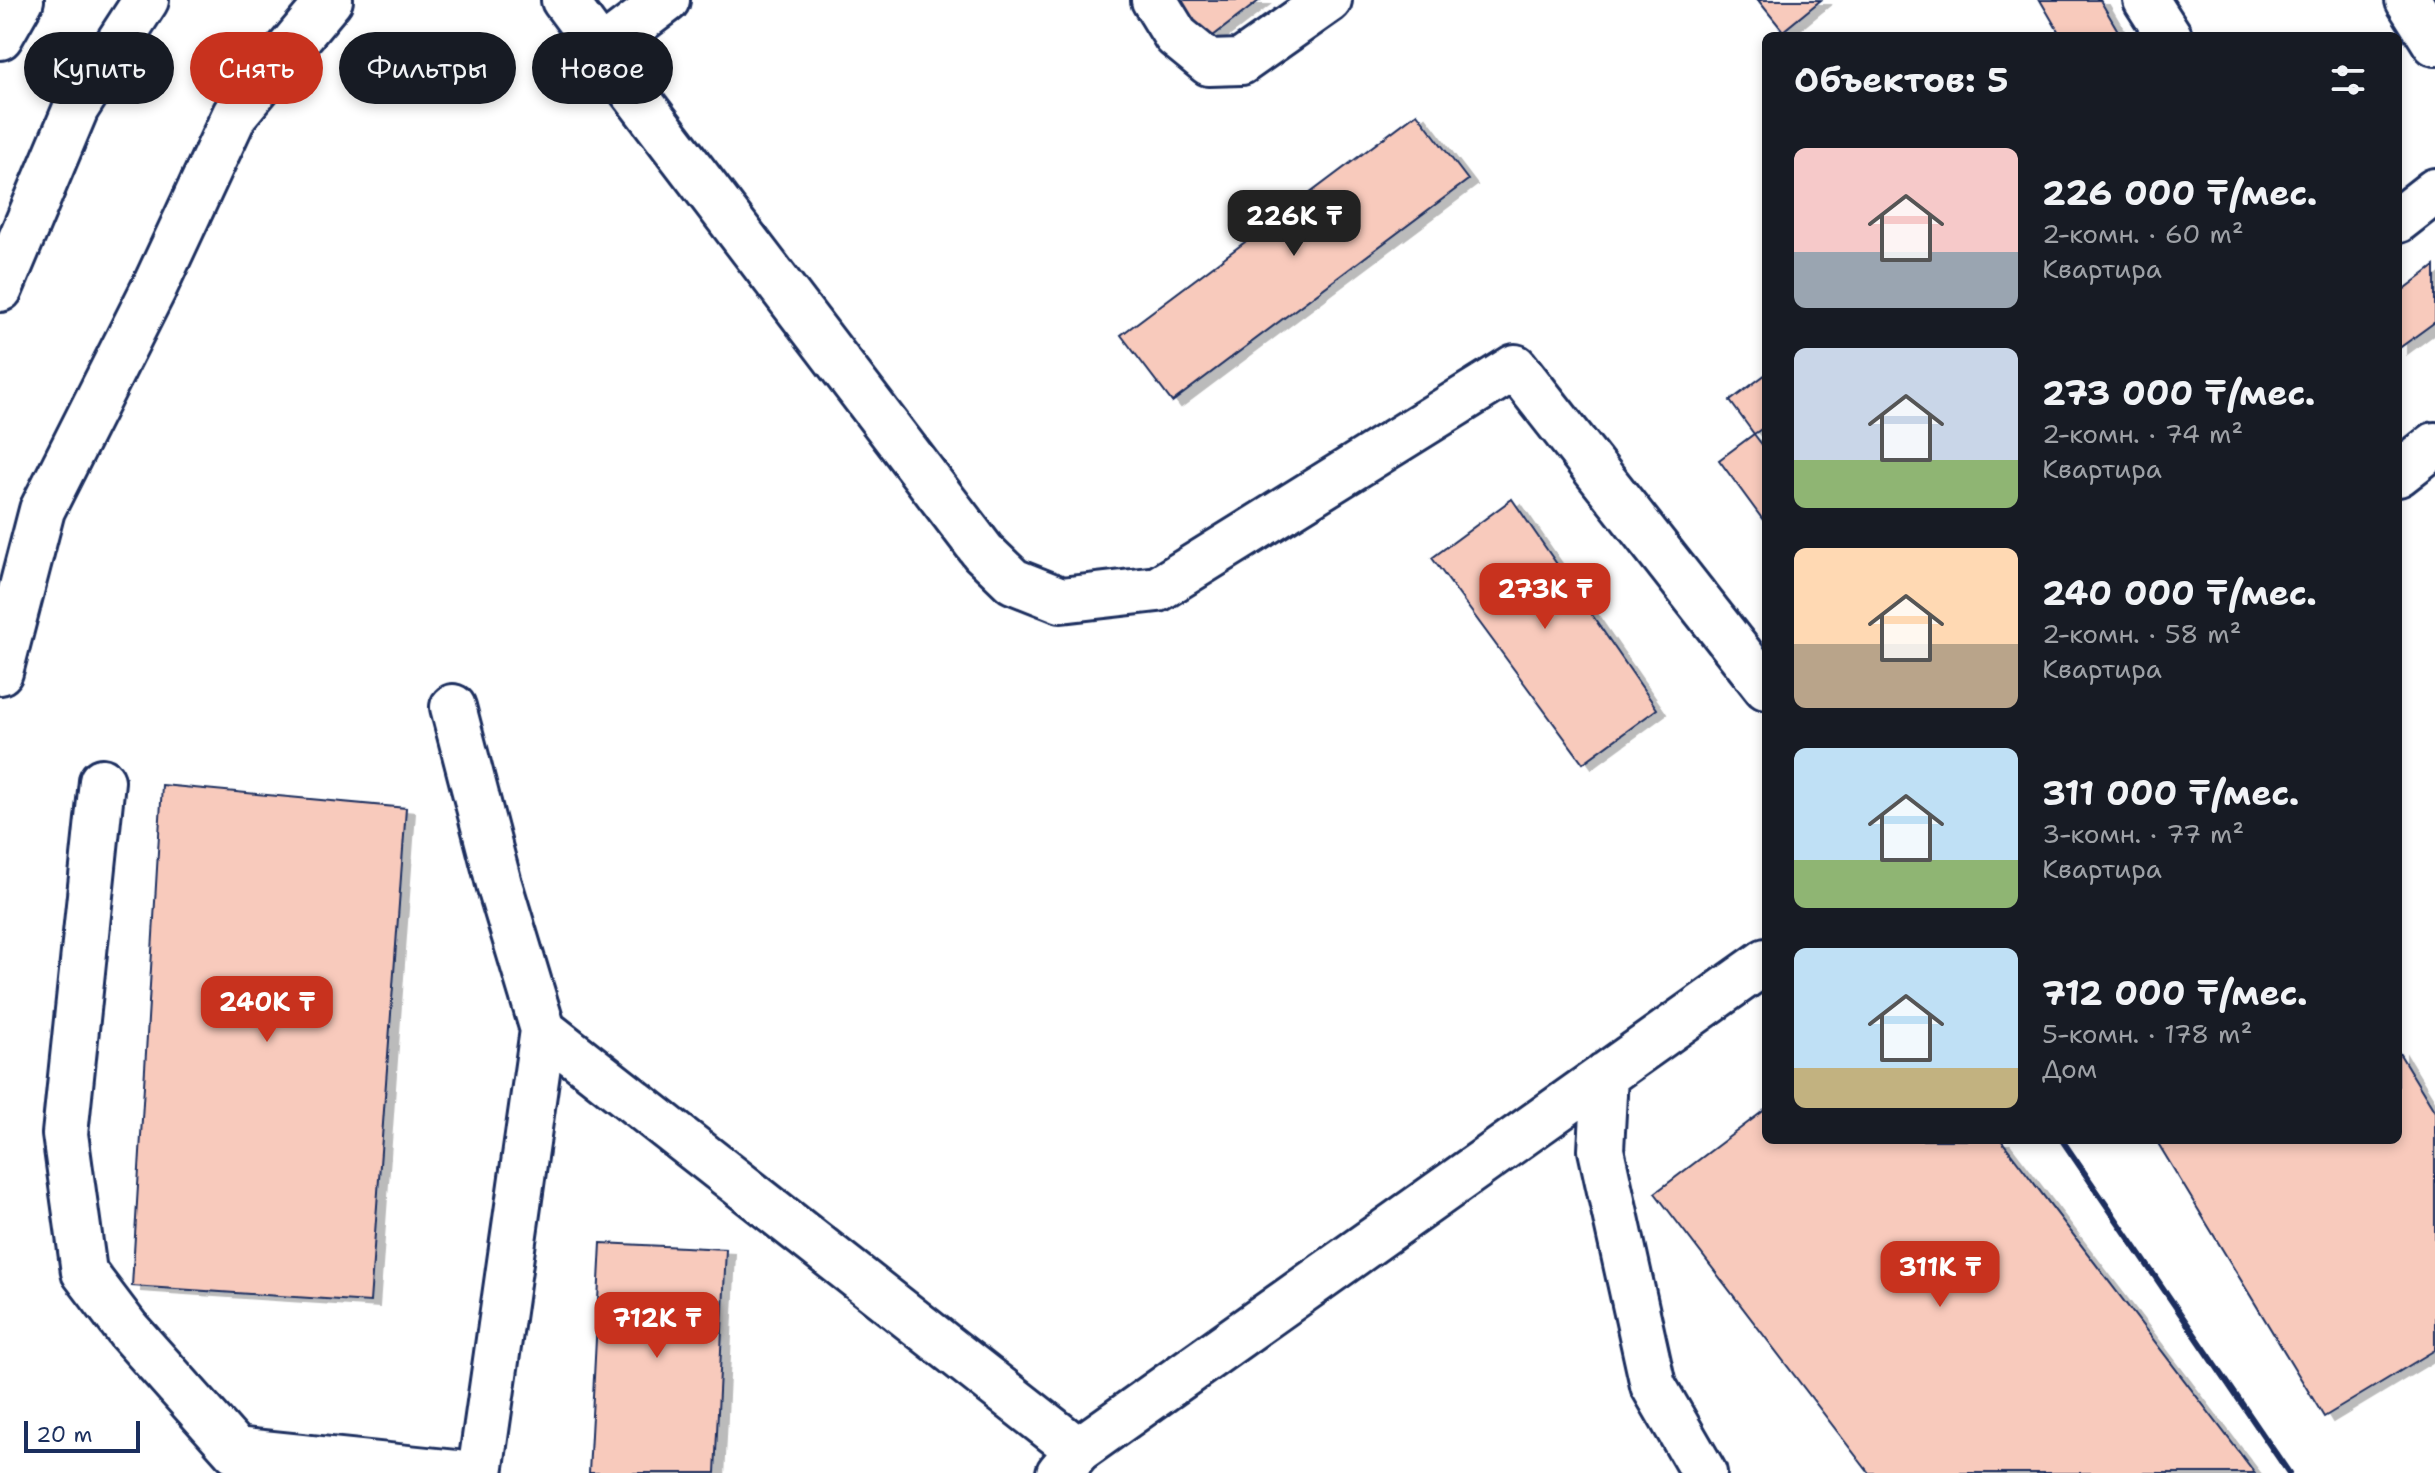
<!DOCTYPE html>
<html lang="ru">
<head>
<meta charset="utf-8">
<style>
  :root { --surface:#171b24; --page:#20242c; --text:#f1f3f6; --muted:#9ea1a6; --accent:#c8321e }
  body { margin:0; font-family:"Shantell Sans",sans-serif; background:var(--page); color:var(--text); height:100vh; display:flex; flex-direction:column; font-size:30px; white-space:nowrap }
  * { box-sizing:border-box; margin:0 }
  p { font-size:26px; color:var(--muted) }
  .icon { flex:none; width:44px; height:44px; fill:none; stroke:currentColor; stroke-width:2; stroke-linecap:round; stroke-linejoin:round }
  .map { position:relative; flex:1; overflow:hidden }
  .panel { position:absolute; left:1762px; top:32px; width:640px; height:1112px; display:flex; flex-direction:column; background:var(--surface); border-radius:12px; box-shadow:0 4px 12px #0003 }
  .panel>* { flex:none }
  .hud { position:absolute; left:24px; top:32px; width:760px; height:72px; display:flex; gap:16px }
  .scale { position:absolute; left:24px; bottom:20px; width:116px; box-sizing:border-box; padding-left:8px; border:4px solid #1b2f5e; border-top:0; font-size:22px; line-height:28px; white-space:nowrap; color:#1b2f5e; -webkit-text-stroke:6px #fff; paint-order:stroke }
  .price { position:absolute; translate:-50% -68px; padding:0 18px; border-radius:16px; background:var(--accent); color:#fff; font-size:26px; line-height:52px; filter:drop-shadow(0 2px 4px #0008) }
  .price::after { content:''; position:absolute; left:50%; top:48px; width:24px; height:18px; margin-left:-12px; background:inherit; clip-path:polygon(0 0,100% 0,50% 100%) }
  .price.current { background:#222; color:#fff }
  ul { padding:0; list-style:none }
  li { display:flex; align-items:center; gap:24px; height:200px; padding:0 32px }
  li span { display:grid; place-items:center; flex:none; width:224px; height:160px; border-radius:12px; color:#555 }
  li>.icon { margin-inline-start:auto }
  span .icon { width:96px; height:96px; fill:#fffc; stroke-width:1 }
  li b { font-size:34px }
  h2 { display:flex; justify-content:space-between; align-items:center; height:96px; padding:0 32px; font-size:34px }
  .chip { padding:0 28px; border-radius:36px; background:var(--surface); box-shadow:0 4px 12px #0003; font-size:28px; line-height:72px }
  .chip.current { background:var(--accent); color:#fff }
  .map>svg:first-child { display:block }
  .building { fill:#f8cabc; stroke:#1b2f5e; stroke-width:2; filter:url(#shadow) }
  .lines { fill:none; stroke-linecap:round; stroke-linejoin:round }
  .minor-casing { stroke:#1b2f5e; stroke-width:50 }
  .major-casing { stroke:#1b2f5e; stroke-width:50 }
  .minor { stroke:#fff; stroke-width:44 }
  .major { stroke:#fff; stroke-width:44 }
  .rail { stroke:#1b2f5e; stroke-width:6 }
</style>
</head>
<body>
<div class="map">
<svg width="2435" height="1473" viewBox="0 0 2435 1473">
  <defs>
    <filter id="shadow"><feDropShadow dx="9" dy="5" stdDeviation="0" flood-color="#0004"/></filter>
  </defs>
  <rect width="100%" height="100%" fill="#fff"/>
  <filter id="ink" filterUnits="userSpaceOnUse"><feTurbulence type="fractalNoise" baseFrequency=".0125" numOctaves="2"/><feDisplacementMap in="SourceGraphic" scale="16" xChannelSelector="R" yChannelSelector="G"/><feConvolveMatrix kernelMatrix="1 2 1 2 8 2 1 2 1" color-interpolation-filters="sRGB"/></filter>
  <g filter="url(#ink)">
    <path class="building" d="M1179,0H1260L1209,39Z
      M1758,0H1821L1783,31Z
      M2040,0H2100L2121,36H2061Z
      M1417,113L1468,180L1172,402L1121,335Z
      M2435,266V322L2398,349V294Z
      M1766,374V426L1754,434L1730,401Z
      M1754,434L1766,450V524L1719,460Z
      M1512,499L1657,709L1583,763L1432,558Z
      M162,785L406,808L370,1302L132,1286Z
      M2398,1051L2435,1112V1350L2324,1417L2156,1140H2398Z
      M1766,1109V1140H2001L2255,1473H1869L1655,1193Z
      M601,1243L726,1249L715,1473H589Z"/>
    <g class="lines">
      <defs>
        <path id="minor" d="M564,0L601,50
          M667,0L601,50L983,552L1013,581L1061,600L1158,589L1515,367L1766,687
          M1154,0L1176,36L1209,63L1241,62L1329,0
          M2146,0L2169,36
          M2408,0L2435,43
          M2398,220L2435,191
          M2398,474L2435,445
          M0,672L42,510L154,288L235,114L330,0
          M453,707L499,884L543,1030L480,1473
          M102,781L65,1134L84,1272L128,1330L235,1450L456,1473
          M543,1030L1078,1450
          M1605,1075L1601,1150L1653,1385L1704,1473
          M1059,1473L1078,1450L1766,961"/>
        <path id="major" d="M0,37L21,0
          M0,289L76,108L146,0"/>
      </defs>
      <use href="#minor" class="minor-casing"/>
      <use href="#major" class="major-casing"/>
      <use href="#minor" class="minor"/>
      <use href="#major" class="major"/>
      <path class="rail" d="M2062,1140L2289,1473"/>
    </g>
  </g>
</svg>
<div class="scale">20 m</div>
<b class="price current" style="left:1294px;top:258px">226K ₸</b>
<b class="price" style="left:1545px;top:631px">273K ₸</b>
<b class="price" style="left:267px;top:1044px">240K ₸</b>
<b class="price" style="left:1940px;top:1309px">311K ₸</b>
<b class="price" style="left:657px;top:1360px">712K ₸</b>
<div class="hud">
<a class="chip">Купить</a>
<a class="chip current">Снять</a>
<a class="chip">Фильтры</a>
<a class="chip">Новое</a>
</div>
<section class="panel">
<h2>Объектов: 5<svg class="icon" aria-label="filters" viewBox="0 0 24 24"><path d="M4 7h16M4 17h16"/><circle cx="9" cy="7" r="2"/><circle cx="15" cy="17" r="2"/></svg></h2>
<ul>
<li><span style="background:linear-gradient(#f6c9c9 65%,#9aa5b1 0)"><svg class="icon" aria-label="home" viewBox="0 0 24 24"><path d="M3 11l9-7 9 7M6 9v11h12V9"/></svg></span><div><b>226 000 ₸/мес.</b><p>2-комн. · 60 m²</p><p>Квартира</p></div></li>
<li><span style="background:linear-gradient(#c9d6e8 70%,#8fb573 0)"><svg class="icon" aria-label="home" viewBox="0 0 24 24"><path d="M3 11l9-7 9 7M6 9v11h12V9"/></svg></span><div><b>273 000 ₸/мес.</b><p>2-комн. · 74 m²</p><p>Квартира</p></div></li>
<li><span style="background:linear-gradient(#ffd9b3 60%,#b9a48a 0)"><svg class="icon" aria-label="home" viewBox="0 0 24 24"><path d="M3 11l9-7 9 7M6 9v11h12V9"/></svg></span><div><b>240 000 ₸/мес.</b><p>2-комн. · 58 m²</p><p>Квартира</p></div></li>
<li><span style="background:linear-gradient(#bfe0f5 70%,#8fb573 0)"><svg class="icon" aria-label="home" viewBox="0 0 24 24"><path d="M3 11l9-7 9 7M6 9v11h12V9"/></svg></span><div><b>311 000 ₸/мес.</b><p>3-комн. · 77 m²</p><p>Квартира</p></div></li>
<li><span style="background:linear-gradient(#bfe0f5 75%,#c2b280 0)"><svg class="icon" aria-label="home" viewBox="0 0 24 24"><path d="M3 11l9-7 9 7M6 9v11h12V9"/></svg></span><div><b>712 000 ₸/мес.</b><p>5-комн. · 178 m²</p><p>Дом</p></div></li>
</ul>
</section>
</div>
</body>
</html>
